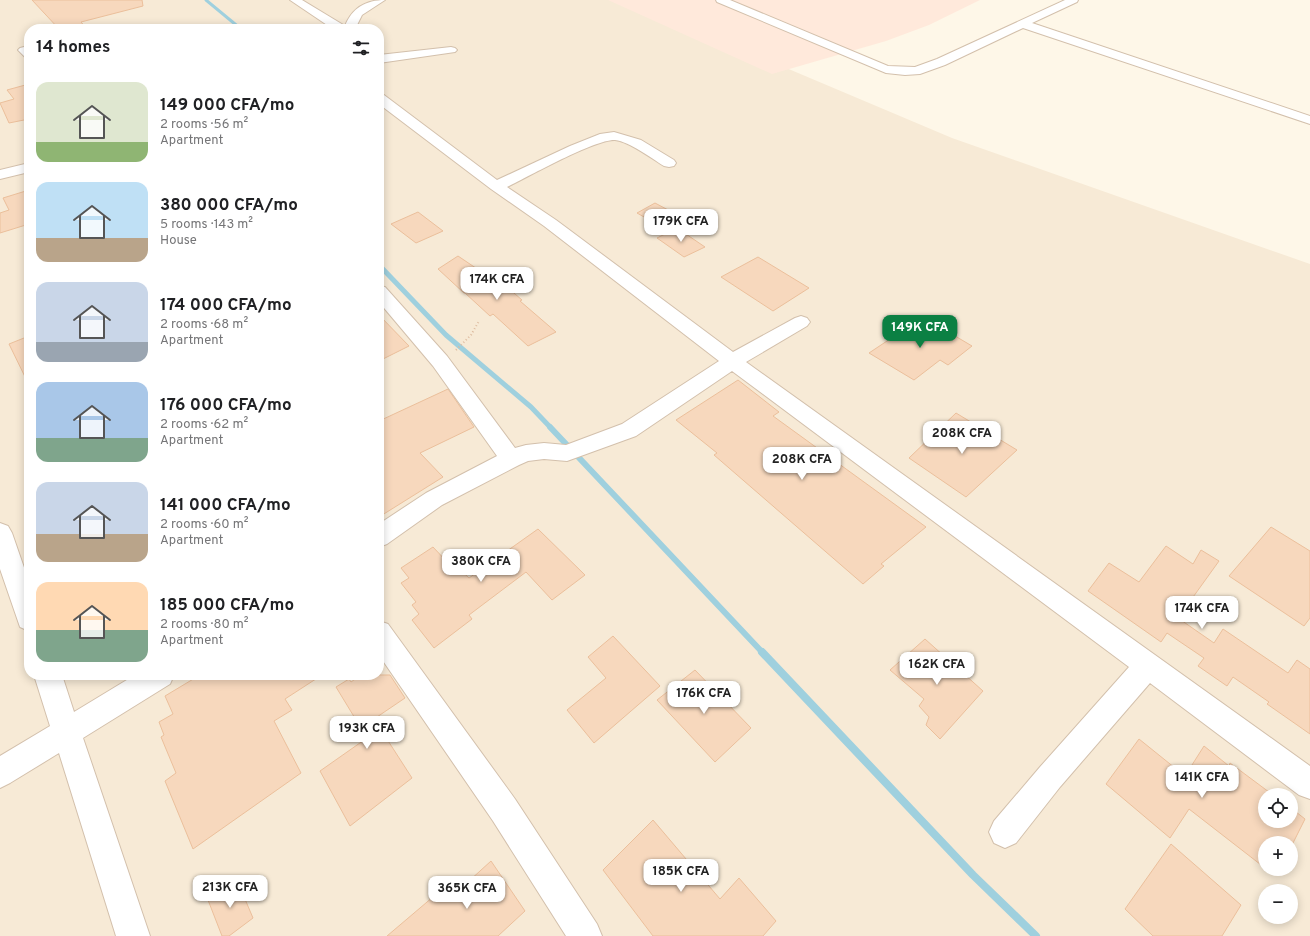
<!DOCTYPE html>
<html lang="en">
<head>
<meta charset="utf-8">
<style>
  :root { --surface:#fff; --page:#f2f2f2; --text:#202124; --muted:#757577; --accent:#0b8043 }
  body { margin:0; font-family:Overpass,sans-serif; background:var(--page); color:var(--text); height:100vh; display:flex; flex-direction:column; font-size:15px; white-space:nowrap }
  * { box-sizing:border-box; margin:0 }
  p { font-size:13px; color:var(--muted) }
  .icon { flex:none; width:22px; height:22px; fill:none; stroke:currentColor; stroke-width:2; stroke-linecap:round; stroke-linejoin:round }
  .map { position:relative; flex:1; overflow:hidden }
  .panel { position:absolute; left:24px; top:24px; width:360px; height:656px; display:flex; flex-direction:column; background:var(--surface); border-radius:16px; box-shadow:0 2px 10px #0003 }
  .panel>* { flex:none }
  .buttons { position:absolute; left:1258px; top:788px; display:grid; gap:8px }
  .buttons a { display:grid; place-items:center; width:40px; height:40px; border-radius:50%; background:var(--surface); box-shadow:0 2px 10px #0003; font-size:20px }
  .price { position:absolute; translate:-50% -34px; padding:0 9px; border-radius:8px; background:#fff; color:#222; font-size:13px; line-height:26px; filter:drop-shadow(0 1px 2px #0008) }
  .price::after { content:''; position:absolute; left:50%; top:24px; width:12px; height:9px; margin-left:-6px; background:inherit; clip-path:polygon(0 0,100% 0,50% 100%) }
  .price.current { background:var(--accent); color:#fff }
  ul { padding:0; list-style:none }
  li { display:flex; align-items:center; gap:12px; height:100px; padding:0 12px }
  li span { display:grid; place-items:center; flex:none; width:112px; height:80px; border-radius:12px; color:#555 }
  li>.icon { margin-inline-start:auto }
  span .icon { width:48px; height:48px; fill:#fffc; stroke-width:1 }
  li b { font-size:17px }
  h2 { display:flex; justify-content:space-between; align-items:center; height:48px; padding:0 12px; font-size:17px }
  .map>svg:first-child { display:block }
  .residential { fill:#f7ead6; fill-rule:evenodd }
  .commercial { fill:#ffe9db }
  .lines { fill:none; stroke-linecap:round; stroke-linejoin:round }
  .stream-far3 { stroke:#9fd0de; stroke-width:3 }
  .stream-far2 { stroke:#9fd0de; stroke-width:5 }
  .stream-far1 { stroke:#9fd0de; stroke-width:6 }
  .stream { stroke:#9fd0de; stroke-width:8 }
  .building { fill:#f7d8bd; stroke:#ebbf9b }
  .minor-casing { stroke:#d3c0ac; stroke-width:2 }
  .path { stroke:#ddbb9f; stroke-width:2; stroke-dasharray:1 2.5; stroke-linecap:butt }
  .minor { fill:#fff; fill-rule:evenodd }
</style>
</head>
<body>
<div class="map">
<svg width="1310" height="936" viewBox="0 0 1310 936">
  <rect width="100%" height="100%" fill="#fef7e8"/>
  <path class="residential" d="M0,0H625L952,138L1310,264V936H0ZM29,29H379V675H29ZM1265,795H1291V821H1265ZM1265,843H1291V869H1265ZM1265,891H1291V917H1265Z"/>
  <path class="commercial" d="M608,0H980L929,25L886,41L772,74Z"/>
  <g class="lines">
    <path class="stream-far3" d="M206,0L241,29"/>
    <path class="stream-far2" d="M379,265L446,335L531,407L551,428"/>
    <path class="stream-far1" d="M550,427L763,653"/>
    <path class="stream" d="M762,652L973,875L1036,936"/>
  </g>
  <path class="building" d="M32,0H142L143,6L81,22L87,29H59Z
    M29,84V119L9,123L0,103L14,99L7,90Z
    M29,190V224L0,233V213L9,210L3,198Z
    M655,203L687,220L669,231L637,213Z
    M418,212L443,231L416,243L391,224Z
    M677,228L705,247L684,257L657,238Z
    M458,256L498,283L500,281L522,300L520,301L556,332L528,346L493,314L490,316L465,293H464L438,269Z
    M758,257L809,288L773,311L721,277Z
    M379,315L409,346L379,361Z
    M923,317L972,346L948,365L940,360L914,380L869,353Z
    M29,336V385L9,344Z
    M738,380L779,412L773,416L926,527L881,564L884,566L863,584L714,455L717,453L676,420Z
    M448,389L474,427L420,453L443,477L379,517V421Z
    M956,413L1017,450L966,497L909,458Z
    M1271,527L1310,551V618L1304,626L1229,576Z
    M538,529L585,575L552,600L526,572L469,615L472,619L434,648L412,620L419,614L412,605L416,602L401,583L409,578L401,568L433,547L449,564L452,562L469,578Z
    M1166,546L1193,564L1201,550L1219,561L1178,618L1214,643L1223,629L1288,673L1297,660L1310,669V734L1267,704L1269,702L1233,677L1227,686L1198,666L1204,658L1167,633L1161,642L1088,591L1109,563L1139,582Z
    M613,636L660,686L594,743L567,710L606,678L588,657Z
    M925,639L983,691L940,739L926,725L929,717L919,706L924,699L890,670Z
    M695,670L751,728L715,762L657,700Z
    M200,675H322L285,699L292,710L274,721L301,773L193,849L165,781L176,773L161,737L164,735L159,722L173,714L165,696Z
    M361,675H390L405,698L374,719L412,778L350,826L320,771L367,738L336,687L349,679L351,682Z
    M1139,739L1185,776L1204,746L1229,766L1230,763L1273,795H1265V821H1291V808L1305,819L1291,847V843H1265V868L1189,809L1170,838L1106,784Z
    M653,820L720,899L739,878L776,921L763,936H653L603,870Z
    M1171,844L1241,905L1222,936H1153L1125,909Z
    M491,861L525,911L498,936H387L440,891L447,901Z
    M236,878L253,918L229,936H222L208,900Z"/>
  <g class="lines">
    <defs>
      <path id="minor" d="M290,0H302L345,26C352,8 366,0 385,0L362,15L355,29H333Z
        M716,0H730L888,66L915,67L937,59L1065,0H1078L1077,2L1032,23L1310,116V124L1023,28L945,65L920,74L905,75L886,73L717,2Z
        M24,47L29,48V59L25,57L18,50L20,48Z
        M451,47L455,48L457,50L455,52L379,63V55Z
        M379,94L384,95L497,180L570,146L600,134L614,132L641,140L674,160L676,163L674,166L669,167L664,166C651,158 630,142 615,140C595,139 528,177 507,187L556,220L733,352L795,318L801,316L807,318L810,322L807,326L746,362L1310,766V799L1299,795L1150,683L1060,787L1016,843L1005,848L994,843L989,832L994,821L1040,767L1129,667L732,371L636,436L567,461L544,459L528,461L519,465L442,505L387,544L379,547V524L426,493L497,456L433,366L379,302V286L385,287L447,356L515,448L526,445L544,443L566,445L622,424L719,361L544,226L491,189L379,104Z
        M29,163V172L0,179V170Z
        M0,523L8,526L12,533L29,582V631L20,627L0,569Z
        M379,621L388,624L515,799L597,924L602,936H566L493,821L379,655Z
        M34,675H62L74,712L135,675H174L170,684L83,738L150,936H116L59,753L10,783L0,788V756L50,726Z"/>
    </defs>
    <use href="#minor" class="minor-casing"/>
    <path class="path" d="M456,350L471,335L479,321"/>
    <use href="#minor" class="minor"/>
  </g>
</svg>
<div class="buttons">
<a><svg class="icon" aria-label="locate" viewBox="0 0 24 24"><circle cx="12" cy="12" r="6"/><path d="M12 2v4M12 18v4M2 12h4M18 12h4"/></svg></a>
<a>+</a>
<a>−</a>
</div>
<b class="price" style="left:681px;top:243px">179K CFA</b>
<b class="price" style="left:497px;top:301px">174K CFA</b>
<b class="price current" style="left:920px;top:349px">149K CFA</b>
<b class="price" style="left:962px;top:455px">208K CFA</b>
<b class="price" style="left:802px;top:481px">208K CFA</b>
<b class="price" style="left:481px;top:583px">380K CFA</b>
<b class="price" style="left:1202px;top:630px">174K CFA</b>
<b class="price" style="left:937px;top:686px">162K CFA</b>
<b class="price" style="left:704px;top:715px">176K CFA</b>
<b class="price" style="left:367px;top:750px">193K CFA</b>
<b class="price" style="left:1202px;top:799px">141K CFA</b>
<b class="price" style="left:681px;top:893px">185K CFA</b>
<b class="price" style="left:230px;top:909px">213K CFA</b>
<b class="price" style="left:467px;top:910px">365K CFA</b>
<section class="panel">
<h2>14 homes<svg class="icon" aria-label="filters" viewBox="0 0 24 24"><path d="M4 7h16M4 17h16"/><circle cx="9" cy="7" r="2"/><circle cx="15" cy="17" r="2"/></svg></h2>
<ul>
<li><span style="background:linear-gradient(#dfe7d0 75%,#8fb573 0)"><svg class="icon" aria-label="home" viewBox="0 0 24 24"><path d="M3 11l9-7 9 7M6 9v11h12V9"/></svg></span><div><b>149 000 CFA/mo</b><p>2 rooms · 56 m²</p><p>Apartment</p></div></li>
<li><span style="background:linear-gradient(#bfe0f5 70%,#b9a48a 0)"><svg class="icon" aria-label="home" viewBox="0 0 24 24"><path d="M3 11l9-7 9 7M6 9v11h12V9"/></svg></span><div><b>380 000 CFA/mo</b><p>5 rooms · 143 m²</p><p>House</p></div></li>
<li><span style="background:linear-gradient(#c9d6e8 75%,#9aa5b1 0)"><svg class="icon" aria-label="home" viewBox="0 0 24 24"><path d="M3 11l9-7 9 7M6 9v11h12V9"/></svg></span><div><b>174 000 CFA/mo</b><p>2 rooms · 68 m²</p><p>Apartment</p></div></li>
<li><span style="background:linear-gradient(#a9c7e8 70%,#7fa58c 0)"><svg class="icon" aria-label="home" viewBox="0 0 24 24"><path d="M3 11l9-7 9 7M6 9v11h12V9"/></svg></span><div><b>176 000 CFA/mo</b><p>2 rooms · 62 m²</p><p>Apartment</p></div></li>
<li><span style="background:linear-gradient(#c9d6e8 65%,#b9a48a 0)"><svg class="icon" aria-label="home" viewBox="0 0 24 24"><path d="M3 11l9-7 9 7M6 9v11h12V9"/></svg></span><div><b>141 000 CFA/mo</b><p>2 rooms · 60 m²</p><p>Apartment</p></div></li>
<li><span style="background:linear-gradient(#ffd9b3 60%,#7fa58c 0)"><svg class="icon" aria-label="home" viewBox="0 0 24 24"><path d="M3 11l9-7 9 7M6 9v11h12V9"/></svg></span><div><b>185 000 CFA/mo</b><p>2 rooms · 80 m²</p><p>Apartment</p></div></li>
</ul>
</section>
</div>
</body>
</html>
